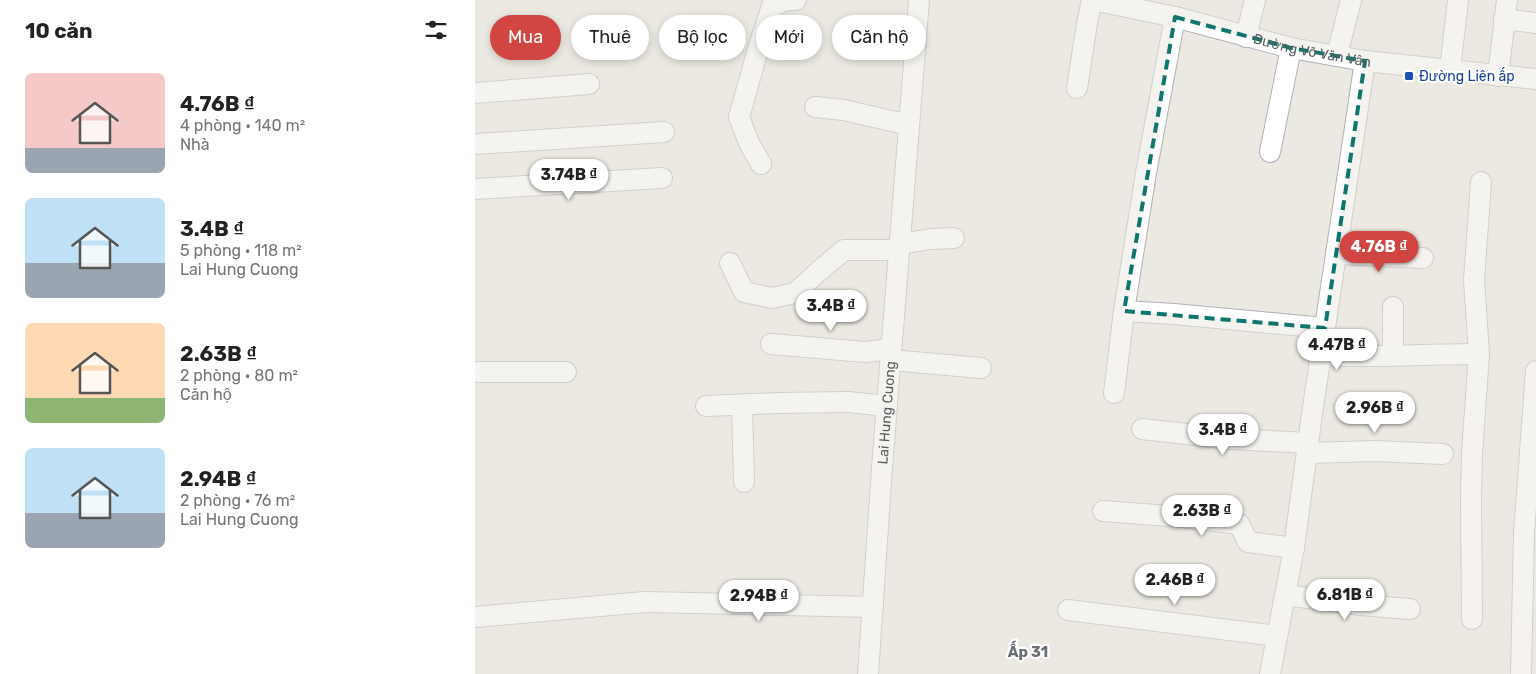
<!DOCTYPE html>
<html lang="vi">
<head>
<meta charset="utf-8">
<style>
  :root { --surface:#fff; --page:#f6f6f6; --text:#222; --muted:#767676; --accent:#d14642 }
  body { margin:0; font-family:Rubik,sans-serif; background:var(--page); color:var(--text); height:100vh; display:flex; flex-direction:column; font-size:19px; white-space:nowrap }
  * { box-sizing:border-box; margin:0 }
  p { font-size:16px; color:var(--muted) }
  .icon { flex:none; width:28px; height:28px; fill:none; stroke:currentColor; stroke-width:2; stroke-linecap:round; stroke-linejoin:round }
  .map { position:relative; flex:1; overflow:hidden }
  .drawer { display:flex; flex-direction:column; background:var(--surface); width:475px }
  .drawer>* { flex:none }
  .banner { position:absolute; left:15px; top:15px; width:475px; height:45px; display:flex; gap:10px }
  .price { position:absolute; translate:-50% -42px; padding:0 11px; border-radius:18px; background:#fff; color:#222; font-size:16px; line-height:32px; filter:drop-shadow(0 1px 2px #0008) }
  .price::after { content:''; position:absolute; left:50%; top:30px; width:15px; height:11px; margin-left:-8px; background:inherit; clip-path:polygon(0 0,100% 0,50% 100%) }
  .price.current { background:var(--accent); color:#fff }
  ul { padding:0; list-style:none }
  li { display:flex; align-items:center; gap:15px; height:125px; padding:0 25px }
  li span { display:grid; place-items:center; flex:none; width:140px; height:100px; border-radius:8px; color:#555 }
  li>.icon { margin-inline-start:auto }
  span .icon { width:60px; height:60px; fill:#fffc; stroke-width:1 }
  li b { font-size:21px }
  h2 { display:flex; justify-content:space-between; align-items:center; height:60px; padding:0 25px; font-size:21px }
  .pill { padding:0 18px; border-radius:22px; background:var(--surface); box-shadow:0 2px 8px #0003; font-size:18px; line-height:45px }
  .pill.current { background:var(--accent); color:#fff }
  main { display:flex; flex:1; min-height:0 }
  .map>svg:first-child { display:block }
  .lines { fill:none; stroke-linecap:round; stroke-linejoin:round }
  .minor-casing { stroke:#afb2b6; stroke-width:22 }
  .minor { stroke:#fff; stroke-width:20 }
  .marked { fill:none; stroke:#0f766e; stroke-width:4; stroke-dasharray:10 6; stroke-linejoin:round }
  .transit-dot { fill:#1a4fb4; stroke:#fff; stroke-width:2 }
  .labels { text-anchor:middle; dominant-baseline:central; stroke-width:4.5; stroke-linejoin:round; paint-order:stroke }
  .street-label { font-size:14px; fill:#5a5e61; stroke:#fff }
  .transit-label { font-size:14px; fill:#164399; stroke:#fff; text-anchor:start }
  .neighbourhood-label { font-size:15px; font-weight:bold; fill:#6b6f73; stroke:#fff }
</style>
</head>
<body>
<main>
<section class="drawer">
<h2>10 căn<svg class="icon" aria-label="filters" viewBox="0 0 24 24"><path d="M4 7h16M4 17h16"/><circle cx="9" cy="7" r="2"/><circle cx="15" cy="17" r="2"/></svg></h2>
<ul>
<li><span style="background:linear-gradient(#f6c9c9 75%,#9aa5b1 0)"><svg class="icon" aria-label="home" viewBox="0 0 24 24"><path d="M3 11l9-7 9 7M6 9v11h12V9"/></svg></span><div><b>4.76B ₫</b><p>4 phòng · 140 m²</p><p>Nhà</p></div></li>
<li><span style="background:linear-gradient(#bfe0f5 65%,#9aa5b1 0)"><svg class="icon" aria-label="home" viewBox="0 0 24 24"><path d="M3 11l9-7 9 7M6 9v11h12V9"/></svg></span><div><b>3.4B ₫</b><p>5 phòng · 118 m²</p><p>Lai Hung Cuong</p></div></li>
<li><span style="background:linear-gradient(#ffd9b3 75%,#8fb573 0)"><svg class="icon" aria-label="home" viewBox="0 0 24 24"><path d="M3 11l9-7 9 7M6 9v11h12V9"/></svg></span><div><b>2.63B ₫</b><p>2 phòng · 80 m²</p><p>Căn hộ</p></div></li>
<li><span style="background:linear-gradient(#bfe0f5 65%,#9aa5b1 0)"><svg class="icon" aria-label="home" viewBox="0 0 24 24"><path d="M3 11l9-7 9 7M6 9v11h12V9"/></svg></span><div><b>2.94B ₫</b><p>2 phòng · 76 m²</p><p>Lai Hung Cuong</p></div></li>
</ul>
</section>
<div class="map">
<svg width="1061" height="674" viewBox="0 0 1061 674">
  <rect width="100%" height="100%" fill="#ebe9e2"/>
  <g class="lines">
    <defs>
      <g id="minor">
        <path id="s1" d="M618,0L700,17L816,48L890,61L1061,79"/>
        <path d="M700,17L671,173L649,311L699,314L850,328"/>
        <path d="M1029,19L1061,23"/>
        <path d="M771,37L780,0"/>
        <path d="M862,55L876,0"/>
        <path d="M975,70L983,0"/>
        <path d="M1023,76L1032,0"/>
        <path d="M602,88L612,23L617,0"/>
        <path d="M0,93L114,84"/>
        <path d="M340,107L369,110L434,125"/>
        <path d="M0,144L189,132"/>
        <path d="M795,152L816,48"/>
        <path d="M286,164L274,143L264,117L284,46L297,6L313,0H321"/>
        <path d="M0,189L187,178"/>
        <path d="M425,244L456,239L479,238"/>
        <path d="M861,254L948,258"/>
        <path d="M255,263L269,292L297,298L320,293L344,271L369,250H424"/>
        <path d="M296,344L390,352L416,349"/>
        <path d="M846,355C899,358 951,354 1004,354"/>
        <path d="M918,356V307"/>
        <path d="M416,360L506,368"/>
        <path d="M0,372H91"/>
        <path d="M639,393L649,311"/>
        <path d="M267,405L269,482"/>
        <path d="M231,406L304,403L373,402L412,406"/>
        <path d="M667,429L756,439L833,443"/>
        <path d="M832,453L901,451L968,454"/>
        <path d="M628,511L707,517L764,524L773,542L819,548"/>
        <path d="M810,595L886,605L935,609"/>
        <path d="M593,610L802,636"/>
        <path d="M0,617L170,602L398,607"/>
        <path d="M997,619L996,499L997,453L1004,354L999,280L1006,182"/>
        <path id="s2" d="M393,674L407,468L444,0"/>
        <path d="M795,674L819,548L837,414L890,61"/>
        <path d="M1046,674L1049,533L1061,371"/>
      </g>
    </defs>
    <use href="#minor" class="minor-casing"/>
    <use href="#minor" class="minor"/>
  </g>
  <path d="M0 0H1061V674H0ZM700,17L816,48L890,61L850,328L649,311Z" fill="#ebe9e2" fill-opacity=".55" fill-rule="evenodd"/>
  <path class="marked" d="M700,17L816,48L890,61L850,328L649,311Z"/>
  <rect class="transit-dot" x="929" y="71" width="10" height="10" rx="2.5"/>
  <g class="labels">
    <g class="street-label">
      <text stroke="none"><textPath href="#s1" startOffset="225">Đường Võ Văn Vân</textPath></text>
      <text stroke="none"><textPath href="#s2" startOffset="262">Lai Hung Cuong</textPath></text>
    </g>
    <g class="transit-label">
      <text x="944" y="76">Đường Liên ấp</text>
    </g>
    <g class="neighbourhood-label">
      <text x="553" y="652">Ấp 31</text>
    </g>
  </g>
</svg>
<b class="price" style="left:94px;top:201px">3.74B ₫</b>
<b class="price current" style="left:904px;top:273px">4.76B ₫</b>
<b class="price" style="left:356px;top:332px">3.4B ₫</b>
<b class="price" style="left:862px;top:371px">4.47B ₫</b>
<b class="price" style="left:900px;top:434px">2.96B ₫</b>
<b class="price" style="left:748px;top:456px">3.4B ₫</b>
<b class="price" style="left:727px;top:537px">2.63B ₫</b>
<b class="price" style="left:700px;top:606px">2.46B ₫</b>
<b class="price" style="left:870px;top:621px">6.81B ₫</b>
<b class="price" style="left:284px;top:622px">2.94B ₫</b>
<div class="banner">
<a class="pill current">Mua</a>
<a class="pill">Thuê</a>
<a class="pill">Bộ lọc</a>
<a class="pill">Mới</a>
<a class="pill">Căn hộ</a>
</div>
</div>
</main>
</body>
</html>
